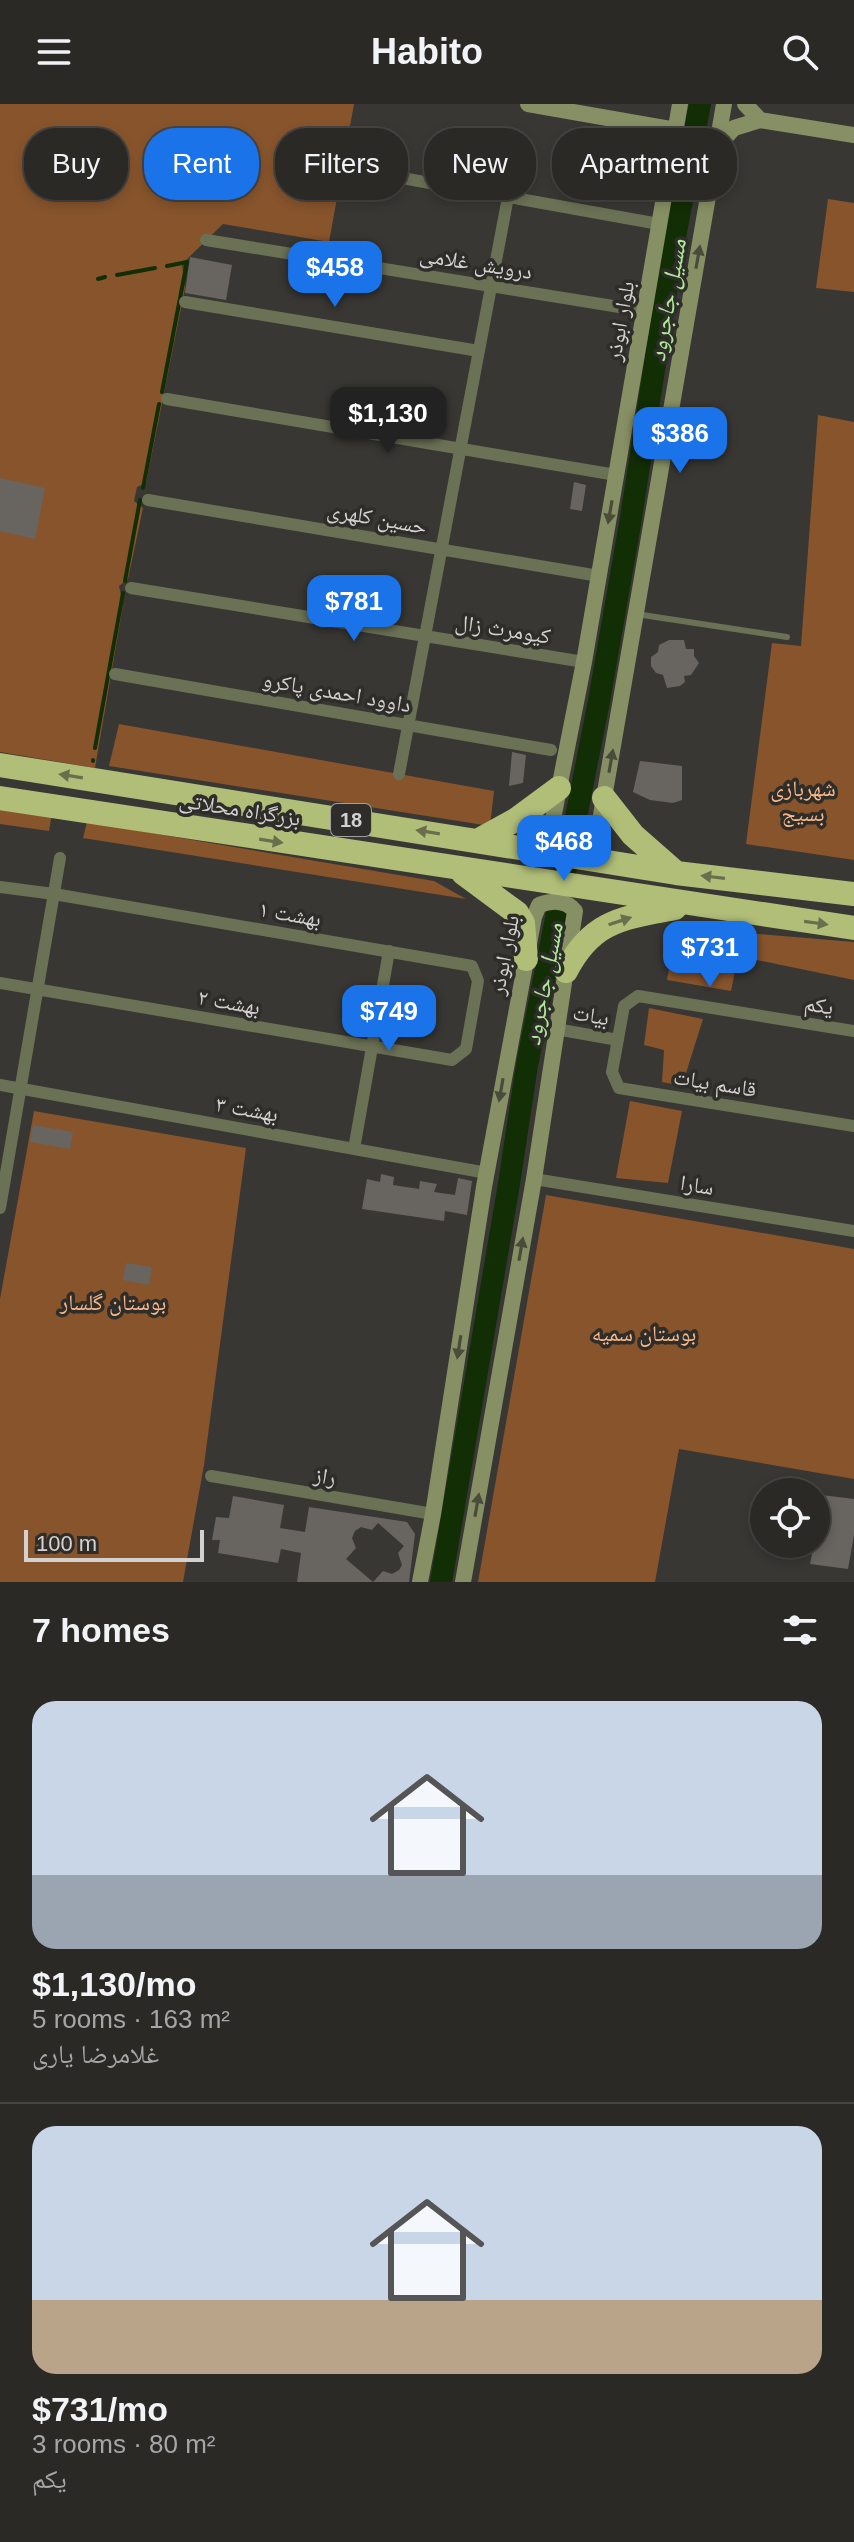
<!DOCTYPE html>
<html lang="en">
<head>
<meta charset="utf-8">
<style>
  :root { --surface:#2a2926; --page:#32312e; --text:#f1f3f6; --muted:#a5a6a7; --line:#464543; --accent:#1a73e8 }
  body { margin:0; font-family:Helvetica,"Noto Naskh Arabic",sans-serif; background:var(--page); color:var(--text); height:100vh; display:flex; flex-direction:column; font-size:30px; white-space:nowrap }
  * { box-sizing:border-box; margin:0 }
  p { font-size:26px; color:var(--muted) }
  .icon { flex:none; width:44px; height:44px; fill:none; stroke:currentColor; stroke-width:2; stroke-linecap:round; stroke-linejoin:round }
  .map { position:relative; height:1478px; overflow:hidden }
  .panel { display:flex; flex-direction:column; background:var(--surface); flex:1 }
  .panel>* { flex:none }
  .guide { position:absolute; left:24px; top:24px; width:806px; height:72px; display:flex; gap:16px }
  .tools { position:absolute; left:750px; top:1374px; display:grid; gap:16px }
  .tools a { display:grid; place-items:center; width:80px; height:80px; border-radius:50%; background:var(--surface); box-shadow:0 4px 12px #0003,0 0 0 2px var(--line); font-size:40px }
  .scale { position:absolute; left:24px; bottom:20px; width:180px; box-sizing:border-box; padding-left:8px; border:4px solid #d3d2d0; border-top:0; font-size:22px; line-height:28px; white-space:nowrap; color:#d3d2d0; -webkit-text-stroke:6px #2e2d29; paint-order:stroke }
  .price { position:absolute; translate:-50% -68px; padding:0 18px; border-radius:16px; background:var(--accent); color:#fff; font-size:26px; line-height:52px; filter:drop-shadow(0 2px 4px #0008) }
  .price::after { content:''; position:absolute; left:50%; top:48px; width:24px; height:18px; margin-left:-12px; background:inherit; clip-path:polygon(0 0,100% 0,50% 100%) }
  .price.active { background:#222; color:#fff }
  ul { padding:0; list-style:none }
  li { display:grid; align-content:center; gap:16px; height:424px; padding:0 32px }
  li+li { border-top:2px solid var(--line) }
  li span { display:grid; place-items:center; height:248px; border-radius:24px; color:#555 }
  li>.icon { margin-inline-start:auto }
  span .icon { width:144px; height:144px; fill:#fffc; stroke-width:1 }
  li b { font-size:34px }
  h2 { display:flex; justify-content:space-between; align-items:center; height:96px; padding:0 32px; font-size:34px }
  .pill { padding:0 28px; border-radius:32px; background:var(--surface); box-shadow:0 4px 12px #0003,0 0 0 2px var(--line); font-size:28px; line-height:72px }
  .pill.active { background:var(--accent); color:#fff }
  header { display:flex; justify-content:space-between; align-items:center; height:104px; padding:0 32px; background:var(--surface); font-size:36px; font-weight:700 }
  .map>svg:first-child { display:block }
  .green { fill:#87542c }
  .lines { fill:none; stroke-linecap:round; stroke-linejoin:round }
  .stream { stroke:#122e05; stroke-width:4 }
  .river { stroke:#122e05; stroke-width:22 }
  .building { fill:#686561; fill-rule:evenodd }
  .lane { stroke:#6b7155; stroke-width:6 }
  .street { stroke:#6b7155; stroke-width:12 }
  .secondary { stroke:#879064; stroke-width:16 }
  .highway { stroke:#b1be78; stroke-width:24 }
  .oneway { fill:#494b3b }
  .oneway2 { fill:#696e4d }
  .labels { text-anchor:middle; dominant-baseline:central; stroke-width:7; stroke-linejoin:round; paint-order:stroke }
  .shield { fill:#2e2d29; stroke:#a2a09e; stroke-width:2 }
  .shield-label { font-size:20px; font-weight:bold; fill:#d3d2d0 }
  .street-label { font-size:22px; fill:#d3d2d0; stroke:#2e2d29 }
  .park-label { font-size:22px; fill:#fab889; stroke:#2e2d29 }
  .water-label { font-size:24px; font-style:italic; fill:#aee998; stroke:#2e2d29 }
</style>
</head>
<body>
<header><svg class="icon" aria-label="menu" viewBox="0 0 24 24"><path d="M4 6h16M4 12h16M4 18h16"/></svg>Habito<svg class="icon" aria-label="search" viewBox="0 0 24 24"><circle cx="10" cy="10" r="6"/><path d="M15 15l6 6"/></svg></header>
<div class="map">
<svg width="854" height="1478" viewBox="0 0 854 1478">
  <rect width="100%" height="100%" fill="#383733"/>
  <path class="green" d="M0,0H354L329,138L223,120L182,160L185,184L146,379L137,383L134,397L143,404L128,475L119,482L123,501L95,664L0,648Z
    M828,95L854,99V188L816,184Z
    M818,311L854,318V756L746,740L772,539L801,542Z
    M119,620L494,687L490,722L109,662Z
    M0,703L52,709L49,727L0,720Z
    M87,718L434,777L466,795L83,734Z
    M676,825L740,837L738,852L742,851V834L746,829L854,838V876L738,852L731,887L667,876Z
    M649,904L703,915L682,982L662,978L664,946L644,941Z
    M630,997L682,1007L668,1079L616,1074Z
    M34,1007L246,1044L204,1361L183,1478H0V1195Z
    M546,1091L854,1145V1375L679,1345L655,1478H478Z"/>
  <g class="lines">
    <path class="stream" d="M117,171L155,164
      M98,175L105,173
      M162,288L187,158L167,162
      M143,384L159,300
      M125,477L140,396
      M95,644L123,489
      M93,657V656"/>
    <path class="river" d="M441,1478L509,1080L527,961L599,597L630,420L673,144L700,0"/>
  </g>
  <path class="building" d="M190,153L232,161L226,196L185,189Z
    M0,374L45,384L35,435L0,427Z
    M574,378L586,381L582,407L570,405Z
    M669,536H684L686,545H694V552L699,559L691,571L684,572L685,578L680,582L667,584L663,571L656,569L651,562V553L658,548L659,541Z
    M512,648L526,651L523,679L509,682Z
    M640,657L682,662V696L673,699L650,696L633,688Z
    M33,1021L73,1028L70,1045L30,1038Z
    M381,1070L394,1073L393,1081L419,1085L420,1077L437,1080L434,1088L455,1091L458,1074L472,1077L467,1111L445,1107L444,1117L362,1105L367,1075L380,1078Z
    M126,1159L152,1163L149,1181L123,1176Z
    M822,1391L854,1395V1431L848,1465L810,1460L814,1440H816Z
    M233,1392L284,1401L280,1424L305,1428L309,1403L407,1418L415,1430L409,1478H297L301,1449L281,1445L278,1459L218,1449L220,1436H212L216,1413L229,1414ZM378,1419L404,1442L398,1449L402,1461L399,1466L392,1470L383,1467L373,1478L346,1455L356,1444L352,1434L355,1427L361,1423L372,1426Z"/>
  <g class="lines">
    <path class="lane" d="M636,510L787,533"/>
    <path class="street" d="M391,72L659,120
      M206,136L644,207
      M185,198L479,247
      M167,295L616,371
      M148,396L599,472
      M131,484L584,558
      M115,570L551,646
      M399,670L508,93
      M0,783L54,790L472,862L478,877L466,945L452,956L0,879
      M556,925L618,936
      M854,927L638,892L624,902L612,968L619,984L854,1022
      M0,981L487,1069
      M354,1045L389,847
      M534,1075L854,1127
      M0,1104L60,754
      M211,1372L433,1410"/>
    <path class="secondary" d="M528,0L676,26
      M680,0L584,558L551,725L555,731C568,737 585,743 597,734L724,0
      M745,0L760,16L854,31
      M717,43L734,24L760,16
      M420,1478L433,1410L484,1083L534,813L539,801C552,796 566,796 575,807L534,1075L463,1478"/>
    <path class="highway" d="M0,661L676,769L854,790
      M0,694L854,824
      M604,694L633,731L674,767
      M479,736L517,715L559,684
      M463,769L517,809L523,819L526,855
      M566,867C592,816 623,814 675,804"/>
  </g>
  <defs><path id="oneway-solid" d="M-6-.8H1V-3.2L6.5 0L1 3.2V.8H-6Z" transform="scale(2)"/></defs>
  <g class="oneway">
    <use href="#oneway-solid" transform="translate(698 153) rotate(-80)"/>
    <use href="#oneway-solid" transform="translate(610 408) rotate(100)"/>
    <use href="#oneway-solid" transform="translate(611 657) rotate(-80)"/>
    <use href="#oneway-solid" transform="translate(501 986) rotate(100)"/>
    <use href="#oneway-solid" transform="translate(521 1145) rotate(-80)"/>
    <use href="#oneway-solid" transform="translate(459 1243) rotate(99)"/>
    <use href="#oneway-solid" transform="translate(477 1401) rotate(-80)"/>
  </g>
  <g class="oneway2">
    <use href="#oneway-solid" transform="translate(71 672) rotate(-171)"/>
    <use href="#oneway-solid" transform="translate(428 728) rotate(-171)"/>
    <use href="#oneway-solid" transform="translate(271 737) rotate(9)"/>
    <use href="#oneway-solid" transform="translate(713 773) rotate(-173)"/>
    <use href="#oneway-solid" transform="translate(620 817) rotate(-18)"/>
    <use href="#oneway-solid" transform="translate(816 819) rotate(8)"/>
  </g>
  <g class="labels">
    <rect class="shield" x="331" y="700" width="40" height="32" rx="6"/>
    <g class="shield-label">
      <text x="351" y="716">18</text>
    </g>
    <g class="street-label">
      <text transform="translate(476 159) rotate(9)">درویش غلامی</text>
      <text transform="translate(620 217) rotate(-80)">بلوار ابوذر</text>
      <text transform="translate(377 414) rotate(10)">حسین کلهری</text>
      <text transform="translate(503 525) rotate(9)">کیومرث زال</text>
      <text transform="translate(337 588) rotate(10)">داوود احمدی پاکرو</text>
      <text transform="translate(240 705) rotate(9)">بزرگراه محلاتی</text>
      <text transform="translate(290 810) rotate(10)">بهشت ۱</text>
      <text transform="translate(504 851) rotate(-79)">بلوار ابوذر</text>
      <text transform="translate(229 898) rotate(10)">بهشت ۲</text>
      <text transform="translate(819 901) rotate(9)">یکم</text>
      <text transform="translate(591 911) rotate(10)">بیات</text>
      <text transform="translate(715 979) rotate(9)">قاسم بیات</text>
      <text transform="translate(247 1005) rotate(10)">بهشت ۳</text>
      <text transform="translate(697 1081) rotate(9)">سارا</text>
      <text transform="translate(325 1372) rotate(10)">راز</text>
    </g>
    <g class="park-label">
      <text x="803" y="684">شهربازی<tspan x="803" dy="25">بسیج</tspan></text>
      <text x="113" y="1198">بوستان گلسار</text>
      <text x="644" y="1229">بوستان سمیه</text>
    </g>
    <g class="water-label">
      <text transform="translate(667 196) rotate(-80)">مسیل جاجرود</text>
      <text transform="translate(543 880) rotate(-79)">مسیل جاجرود</text>
    </g>
  </g>
</svg>
<div class="tools">
<a><svg class="icon" aria-label="locate" viewBox="0 0 24 24"><circle cx="12" cy="12" r="6"/><path d="M12 2v4M12 18v4M2 12h4M18 12h4"/></svg></a>
</div>
<div class="scale">100 m</div>
<b class="price" style="left:335px;top:205px">$458</b>
<b class="price active" style="left:388px;top:351px">$1,130</b>
<b class="price" style="left:680px;top:371px">$386</b>
<b class="price" style="left:354px;top:539px">$781</b>
<b class="price" style="left:564px;top:779px">$468</b>
<b class="price" style="left:710px;top:885px">$731</b>
<b class="price" style="left:389px;top:949px">$749</b>
<div class="guide">
<a class="pill">Buy</a>
<a class="pill active">Rent</a>
<a class="pill">Filters</a>
<a class="pill">New</a>
<a class="pill">Apartment</a>
</div>
</div>
<section class="panel">
<h2>7 homes<svg class="icon" aria-label="filters" viewBox="0 0 24 24"><path d="M4 7h16M4 17h16"/><circle cx="9" cy="7" r="2"/><circle cx="15" cy="17" r="2"/></svg></h2>
<ul>
<li><span style="background:linear-gradient(#c9d6e8 70%,#9aa5b1 0)"><svg class="icon" aria-label="home" viewBox="0 0 24 24"><path d="M3 11l9-7 9 7M6 9v11h12V9"/></svg></span><div><b>$1,130/mo</b><p>5 rooms · 163 m²</p><p>غلامرضا یاری</p></div></li>
<li><span style="background:linear-gradient(#c9d6e8 70%,#b9a48a 0)"><svg class="icon" aria-label="home" viewBox="0 0 24 24"><path d="M3 11l9-7 9 7M6 9v11h12V9"/></svg></span><div><b>$731/mo</b><p>3 rooms · 80 m²</p><p>یکم</p></div></li>
</ul>
</section>
</body>
</html>
